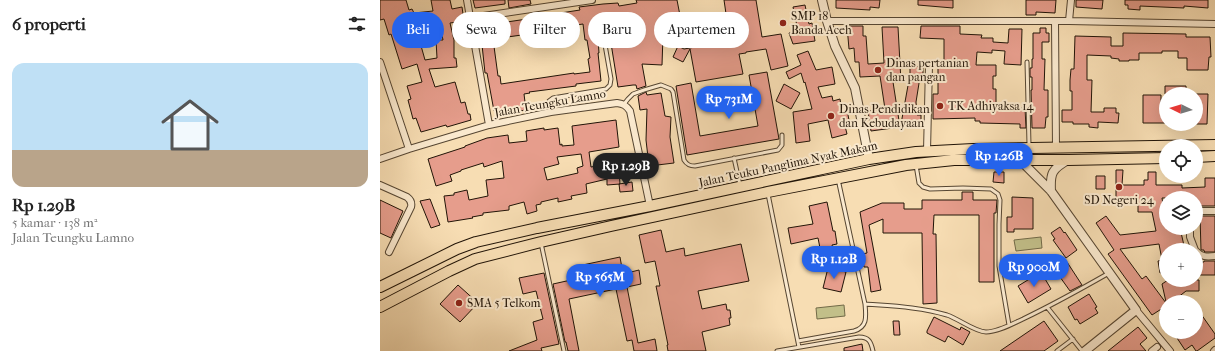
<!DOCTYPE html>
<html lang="id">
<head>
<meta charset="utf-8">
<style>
  :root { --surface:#fff; --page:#f6f6f6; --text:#222; --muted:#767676; --line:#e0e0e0; --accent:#2563eb }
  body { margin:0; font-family:"IM FELL French Canon",serif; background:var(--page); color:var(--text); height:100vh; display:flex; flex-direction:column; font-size:15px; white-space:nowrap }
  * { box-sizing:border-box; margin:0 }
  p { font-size:13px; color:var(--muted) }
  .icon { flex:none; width:22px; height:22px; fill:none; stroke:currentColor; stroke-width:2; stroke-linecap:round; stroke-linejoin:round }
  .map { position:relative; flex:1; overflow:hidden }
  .side { display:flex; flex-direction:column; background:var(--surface); width:380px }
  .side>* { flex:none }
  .top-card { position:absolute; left:12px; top:12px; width:380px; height:36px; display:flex; gap:8px }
  .needle { width:26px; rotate:275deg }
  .fabs { position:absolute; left:779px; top:87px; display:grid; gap:8px }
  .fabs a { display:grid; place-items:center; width:44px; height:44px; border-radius:50%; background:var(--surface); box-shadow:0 4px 16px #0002; font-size:20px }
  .price { position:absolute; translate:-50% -34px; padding:0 9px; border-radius:14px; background:var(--accent); color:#fff; font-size:13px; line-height:26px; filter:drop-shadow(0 1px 2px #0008) }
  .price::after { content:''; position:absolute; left:50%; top:24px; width:12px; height:9px; margin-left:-6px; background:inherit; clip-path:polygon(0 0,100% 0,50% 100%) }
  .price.current { background:#222; color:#fff }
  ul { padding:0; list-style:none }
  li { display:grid; align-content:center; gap:8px; height:212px; padding:0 12px }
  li+li { border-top:1px solid var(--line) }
  li span { display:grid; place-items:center; height:124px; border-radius:12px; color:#555 }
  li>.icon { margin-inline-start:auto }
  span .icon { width:72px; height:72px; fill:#fffc; stroke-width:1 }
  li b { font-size:17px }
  h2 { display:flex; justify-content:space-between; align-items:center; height:48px; padding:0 12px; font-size:17px }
  .tag { padding:0 14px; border-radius:18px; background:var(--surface); box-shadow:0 4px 16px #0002; font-size:14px; line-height:36px }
  .tag.current { background:var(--accent); color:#fff }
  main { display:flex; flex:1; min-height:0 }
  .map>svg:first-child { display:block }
  .green { fill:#c2bf89; stroke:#726a48 }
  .building { fill:#e69d8c; stroke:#211407; fill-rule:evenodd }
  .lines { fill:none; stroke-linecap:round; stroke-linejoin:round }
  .service-casing { stroke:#564632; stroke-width:5 }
  .minor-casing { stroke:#564632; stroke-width:8 }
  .tertiary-casing { stroke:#564632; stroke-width:10 }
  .primary-casing { stroke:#211407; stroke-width:12 }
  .service { stroke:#fae9ce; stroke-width:3 }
  .minor { stroke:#fae9ce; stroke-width:6 }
  .tertiary { stroke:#fae9ce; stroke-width:8 }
  .primary { stroke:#f7ddb3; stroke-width:10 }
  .poi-dot { fill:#8f2418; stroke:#fae9ce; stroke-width:1.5 }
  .labels { text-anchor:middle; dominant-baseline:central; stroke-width:4; stroke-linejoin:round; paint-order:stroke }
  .poi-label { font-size:12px; fill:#211407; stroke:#fae9ce; text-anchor:start }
  .street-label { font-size:12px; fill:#211407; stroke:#fae9ce }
</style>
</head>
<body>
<main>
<section class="side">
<h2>6 properti<svg class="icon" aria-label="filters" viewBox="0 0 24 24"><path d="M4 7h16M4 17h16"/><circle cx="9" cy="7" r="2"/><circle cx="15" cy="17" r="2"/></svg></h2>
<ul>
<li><span style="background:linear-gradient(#bfe0f5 70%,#b9a48a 0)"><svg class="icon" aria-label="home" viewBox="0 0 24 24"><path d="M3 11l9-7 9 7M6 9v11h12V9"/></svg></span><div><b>Rp 1.29B</b><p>5 kamar · 138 m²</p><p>Jalan Teungku Lamno</p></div></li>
</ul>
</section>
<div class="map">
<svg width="835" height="351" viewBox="0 0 835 351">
  <rect width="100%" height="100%" fill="#f7ddb3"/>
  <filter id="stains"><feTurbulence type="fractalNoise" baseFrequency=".005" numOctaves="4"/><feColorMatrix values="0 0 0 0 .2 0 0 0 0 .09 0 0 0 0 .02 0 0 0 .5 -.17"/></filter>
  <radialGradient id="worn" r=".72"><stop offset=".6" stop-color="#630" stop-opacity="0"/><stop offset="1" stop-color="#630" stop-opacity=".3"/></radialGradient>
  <path class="green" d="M661,237L662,248L636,251L634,240Z
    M464,305L465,316L437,319L436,308Z"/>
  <path class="building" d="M0,0H26L29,10L32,9L34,13L53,11L51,0H70L72,9L82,7L84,21L70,23L74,40V58H76L77,67L49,69L55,87L75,82L81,103L85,102L88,114H90L91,120L67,127L66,125L41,132L36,118L33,119L28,100L31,99L27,86L42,82L37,64L22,69L11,34L9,35L4,19L0,20ZM60,25L63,40H56L57,58L45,60L36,28Z
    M93,0H125V4L95,8Z
    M128,0H150L151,4L129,8Z
    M256,0H297L303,31L283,35L282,65L262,64L266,86L257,89L256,85H253L238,87L230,37L227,38L224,21L221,19L219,20L218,22L221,38L218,39L219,53H218L221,81L196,84V86L149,92L150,93L144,94L146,110L128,113L127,109L114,111L107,73H105L100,26L147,19L149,34L113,39L118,76H120L121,84L194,73V74L210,72L208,59L210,58L207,40H205L203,24L163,30L161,16L200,10L199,7L223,4L238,3L239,6L257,3Z
    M344,0H376L382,37L401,34L408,66L391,70L386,49L366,52V53L359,54L363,74L316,82L310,49L303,62L293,57L298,46L304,49L350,41Z
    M456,0H500L499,8L490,7V10L456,8Z
    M538,0H573V8L538,5Z
    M646,0H676L675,13L656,12V15H646Z
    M696,0H723L722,9L696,7Z
    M745,0H828V8L804,6V8L760,6V10L748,9V5H745Z
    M425,5L429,24L432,23L435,41L413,44L409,33L418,31L413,7Z
    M467,26H483V36H486L488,64L504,63L502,27H518L521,82H513L520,127L491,131L488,111L505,109L500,76L480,77L479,62H475L474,48L469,49Z
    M541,26H580V34L602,35L601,38H613V42L628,43L629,29H642L641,65L624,64L625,51L612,50V53L597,52L596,65H616V76H613V89H616V108H645L646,128H640V124L600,123V121H595V118L553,119V94H558V66H564V39L540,38Z
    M660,28H666V33H669V42H662V59H665L664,90H668V117H666L665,128H652L651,90H652V77H650V68H652V59H653V33H660Z
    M743,33L806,34V37H830L831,57H829L828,70H807V58H798V51H782V53H759V60H749V61H739V59L731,58V56L707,55V80H712L711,112H724V108H736V113H739L738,123L718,122V128L709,127V124H693V122H682V110H692V91H690V80L691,69H694L695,36L731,37V46H743Z
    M428,51L436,70L452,67L455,84L438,87L442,98L452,96L453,101L460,99L462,112L467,110L469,120L464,122L467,134L452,138L448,120L428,124L430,141L416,143L413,112L432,109L425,82L424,83L421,73L409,79L406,72L421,65L417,55Z
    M533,66L543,67V77H540L536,102L537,115H541V123L521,124L529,80H530V68H533Z
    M387,72L399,139L307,155L296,86L311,83L320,136L378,126L369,75Z
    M404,84L420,93L411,109L396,101Z
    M785,86H806V94H785Z
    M266,92L267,95L281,93L285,116L291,117L290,137L294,163L269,166L266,140L267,109L260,110L258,96Z
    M816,94H828L827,124H816Z
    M763,95H781V109H786V123H763Z
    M236,120L239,147L209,152L211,167L234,163L235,170L239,169L240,184L227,185V179L206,184L207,193L191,196L192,199L178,202V198L161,202V204L156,205L157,211L147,214L144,202L129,206V210L103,213V215L92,217L93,218L68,222L64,196L74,195V193L87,190L89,200L108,196L106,180L124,178L122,161L104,167L103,163L81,170V171L70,175L72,181L56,186L48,159L85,147V146L107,138L128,135L129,143L147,141L146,131L164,128V130L178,128L180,145L182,144V146L194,145L192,126ZM201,154L203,166L197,168L198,173L167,180L164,168L179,164L177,157Z
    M736,170H743L742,185H764V180H768V172H776V185H802V188L825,187V178H835V206H816V198H782L786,222V228H800L805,250H786V272L780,273L778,261L782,260L779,244L740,249L762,279L766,276L786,303V306L772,315L728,254L734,250L716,223L726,216L740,235L776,231L772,212H758V198H736Z
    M614,172H624V183L613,182Z
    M716,176H725V189H716Z
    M252,182L253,191L240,192L239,184Z
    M582,192H593V200H617L616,213H614V282H599V215H554L553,234H556L557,303L543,304L542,233H503V219L489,225L501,290L491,292L488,267H484L482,254L487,253L480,212L502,203H524V209H542V200H582Z
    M632,197L653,198V229H634V232H627V217H632Z
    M50,199L60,225L51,228L40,201Z
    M0,200L23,211L11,238L0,233Z
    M447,202L453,231H455L457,244L452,245L455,257L433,261L432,255L441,253L438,238L411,244L408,228L433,224L429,206Z
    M820,216H835V252H825L824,251V250H821Z
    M680,227L684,233L685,232L697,250L686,258L673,240L675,239L671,233Z
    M281,230L286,252L304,248L305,256L361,244L369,281L318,291L322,309L346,304L347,310H350L351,318H349L350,325L322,332L326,351H288L287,345H288L276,286H280L275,261L265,263L259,235Z
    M240,257L243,274L259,270L261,284L247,287L258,343L275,339L277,351H254L252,340L247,341L236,289L189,299L199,351H188L186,342H185L173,284L200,278L198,266Z
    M824,261H835V275H816V262H824Z
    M687,262L702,285L690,291L675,270Z
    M448,268L466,272L461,292L443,288Z
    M661,272L671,289L648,303L638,286Z
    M164,273L179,344L161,348L162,351H129L157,340L153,322L163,319L156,291L143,294L139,278Z
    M788,280H819V291H806L797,298L800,302H786L782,284Z
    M78,285L98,303L80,322L60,304Z
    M709,294L717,307L715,308L718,313L700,324L697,319L695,320L688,307Z
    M816,307L835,334V338L817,351H816L812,345L805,350L793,332H816Z
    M554,317L580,330L581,327L590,332L583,345L568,336L565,342L547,333V331Z
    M513,321H519L520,335H514Z
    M664,321L678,341L664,351H620Z
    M758,327L767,338L760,344L766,351H728Z
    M482,344L483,351H464V348Z"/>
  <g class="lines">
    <defs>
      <path id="service" d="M647,62L649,145
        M244,104L248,99L253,94L264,90L281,85L291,89L293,92L304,160C307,165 310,166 315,166L398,150L402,145V135
        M171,112L169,101L173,98L226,89L230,85L231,79L221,22
        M354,158L360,185
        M536,165L539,183L543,187L550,189L583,188L611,189L618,194L620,200L619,224V266L629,325
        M388,194L419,347
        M161,243L184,351
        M485,304C512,306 541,307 567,315C579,319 595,332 606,332C618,332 632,324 643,319C672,305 701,289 729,273
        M667,307L702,351
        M418,341L474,331C488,327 486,316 485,304L458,179
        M397,351L479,337C489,337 491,342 493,351
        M677,351L693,339"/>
      <path id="minor" d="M87,0L109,125
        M90,18L212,0
        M447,21H689L835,24
        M675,21L676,148
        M689,21L691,0
        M0,62L29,149
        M547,151L549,65
        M0,159L29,149L109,125L171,112L237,103C243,104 246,105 250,111L270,206
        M0,185L27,197C31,200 32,203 31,207L9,252
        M816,211H835
        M810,228V237L815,250
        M816,251C821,257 827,257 835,256
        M756,310L790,351
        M772,351L777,347
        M834,351L835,350"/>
      <path id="tertiary" d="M442,0L447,21L455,46L475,88L489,159
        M640,160L671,191L756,310L705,351
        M671,191C670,173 672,169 688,160"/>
      <path id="primary" d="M816,157L835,156
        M0,287L77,249L96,242L157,228L270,206L489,159L536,152L593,149L835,145
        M0,307L69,271L95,259L161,242L231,226L388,192L526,165L574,160H689L786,158"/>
    </defs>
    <use href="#service" class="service-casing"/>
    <use href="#minor" class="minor-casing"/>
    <use href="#tertiary" class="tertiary-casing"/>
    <use href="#primary" class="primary-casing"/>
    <use href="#service" class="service"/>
    <use href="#minor" class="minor"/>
    <use href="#tertiary" class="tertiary"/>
    <use href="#primary" class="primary"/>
  </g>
  <g class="poi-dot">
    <circle cx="403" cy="23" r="4"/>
    <circle cx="498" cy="70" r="4"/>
    <circle cx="560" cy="106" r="4"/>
    <circle cx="451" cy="116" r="4"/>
    <circle cx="739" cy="187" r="4"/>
    <circle cx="79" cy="303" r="4"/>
  </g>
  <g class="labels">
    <g class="poi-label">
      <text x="411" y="16">SMP 18<tspan x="411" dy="14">Banda Aceh</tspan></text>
      <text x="506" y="63">Dinas pertanian<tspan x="506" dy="14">dan pangan</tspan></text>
      <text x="568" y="106">TK Adhiyaksa 14</text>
      <text x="459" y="109">Dinas Pendidikan<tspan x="459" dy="14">dan Kebudayaan</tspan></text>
      <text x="739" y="200" text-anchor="middle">SD Negeri 24</text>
      <text x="87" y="303">SMA 5 Telkom</text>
    </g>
    <g class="street-label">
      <text transform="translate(170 103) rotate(-10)">Jalan Teungku Lamno</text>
      <text transform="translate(408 164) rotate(-12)">Jalan Teuku Panglima Nyak Makam</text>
    </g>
  </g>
  <rect width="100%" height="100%" filter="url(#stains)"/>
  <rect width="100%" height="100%" fill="url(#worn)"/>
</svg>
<div class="fabs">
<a><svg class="needle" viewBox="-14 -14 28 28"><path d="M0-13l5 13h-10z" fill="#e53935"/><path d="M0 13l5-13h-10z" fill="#767676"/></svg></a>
<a><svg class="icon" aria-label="locate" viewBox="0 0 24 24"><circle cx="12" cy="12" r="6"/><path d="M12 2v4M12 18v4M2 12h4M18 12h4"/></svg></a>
<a><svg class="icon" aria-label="layers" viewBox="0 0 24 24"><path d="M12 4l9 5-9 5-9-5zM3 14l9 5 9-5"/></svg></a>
<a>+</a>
<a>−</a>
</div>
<b class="price" style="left:349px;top:120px">Rp 731M</b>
<b class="price" style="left:619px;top:177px">Rp 1.26B</b>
<b class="price current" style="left:246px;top:187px">Rp 1.29B</b>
<b class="price" style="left:454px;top:280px">Rp 1.12B</b>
<b class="price" style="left:654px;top:288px">Rp 900M</b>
<b class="price" style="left:220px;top:298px">Rp 565M</b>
<div class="top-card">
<a class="tag current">Beli</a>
<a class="tag">Sewa</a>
<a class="tag">Filter</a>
<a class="tag">Baru</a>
<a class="tag">Apartemen</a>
</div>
</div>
</main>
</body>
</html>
